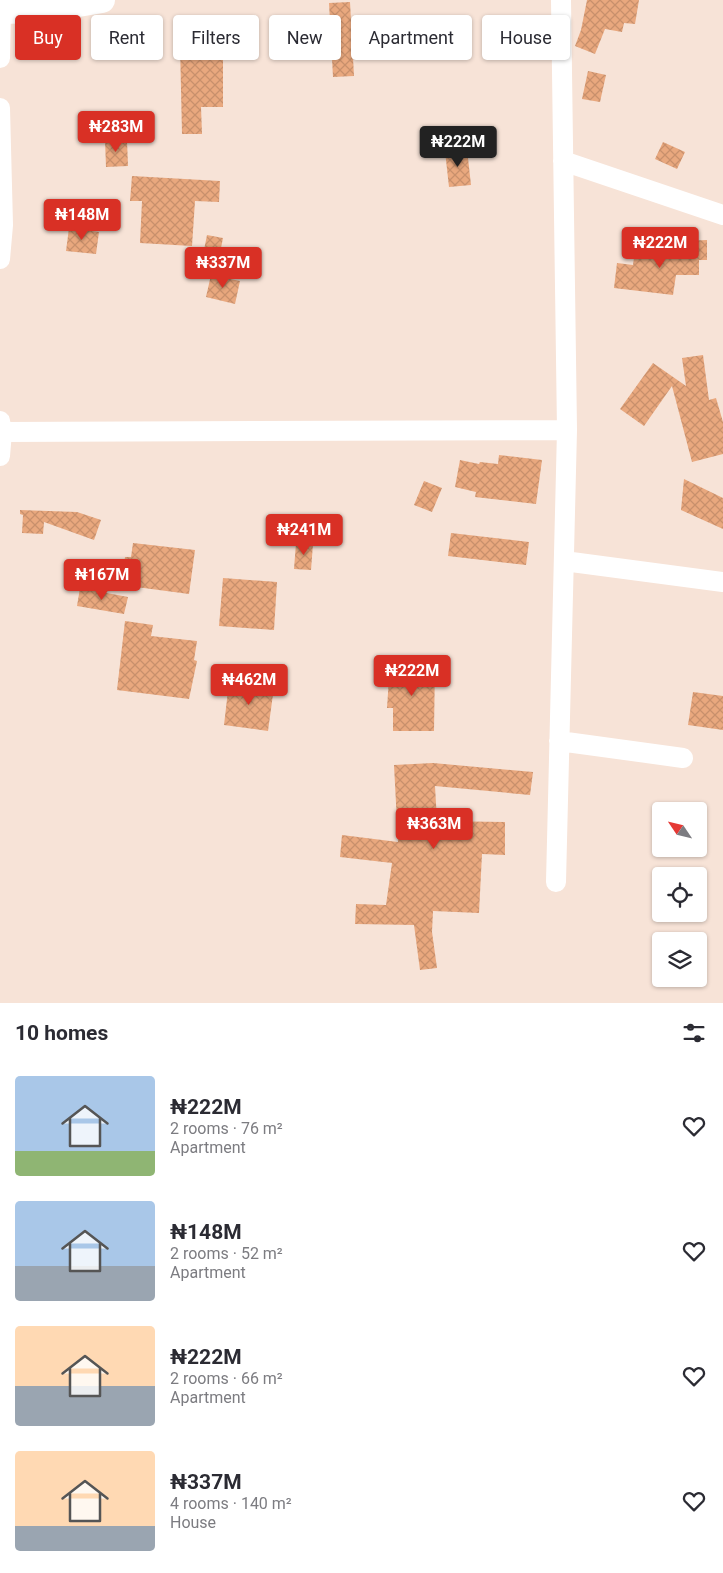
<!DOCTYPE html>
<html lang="en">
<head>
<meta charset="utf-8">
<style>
  :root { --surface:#fff; --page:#f2f2f3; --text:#2b2b33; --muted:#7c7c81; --accent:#d93025 }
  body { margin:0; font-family:Roboto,sans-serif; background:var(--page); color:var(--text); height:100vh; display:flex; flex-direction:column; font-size:19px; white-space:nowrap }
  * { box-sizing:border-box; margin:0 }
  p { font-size:16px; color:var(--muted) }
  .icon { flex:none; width:28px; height:28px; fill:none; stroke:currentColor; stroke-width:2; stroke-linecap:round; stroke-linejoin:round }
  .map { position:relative; height:1003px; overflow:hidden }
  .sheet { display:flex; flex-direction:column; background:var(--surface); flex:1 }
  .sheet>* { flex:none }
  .banner { position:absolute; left:15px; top:15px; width:694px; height:45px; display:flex; gap:10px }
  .needle { width:32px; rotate:305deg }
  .fabs { position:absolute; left:652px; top:802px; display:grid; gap:10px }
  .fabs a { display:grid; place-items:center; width:55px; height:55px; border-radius:5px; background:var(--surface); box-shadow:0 1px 4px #0004; font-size:25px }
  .price { position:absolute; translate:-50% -42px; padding:0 11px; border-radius:5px; background:var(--accent); color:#fff; font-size:16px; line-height:32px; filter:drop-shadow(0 1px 2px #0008) }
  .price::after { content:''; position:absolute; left:50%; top:30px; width:15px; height:11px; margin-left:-8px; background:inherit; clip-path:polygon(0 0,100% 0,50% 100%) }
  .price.active { background:#222; color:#fff }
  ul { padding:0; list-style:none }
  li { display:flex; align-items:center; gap:15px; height:125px; padding:0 15px }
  li span { display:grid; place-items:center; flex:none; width:140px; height:100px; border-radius:5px; color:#555 }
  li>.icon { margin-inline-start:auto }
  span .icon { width:60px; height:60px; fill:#fffc; stroke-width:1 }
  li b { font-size:21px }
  h2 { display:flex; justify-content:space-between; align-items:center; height:60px; padding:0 15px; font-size:21px }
  .pill { padding:0 18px; border-radius:5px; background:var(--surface); box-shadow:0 1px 4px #0004; font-size:18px; line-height:45px }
  .pill.active { background:var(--accent); color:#fff }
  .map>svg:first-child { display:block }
  .building { fill:url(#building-cross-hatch) }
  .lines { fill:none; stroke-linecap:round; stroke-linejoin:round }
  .minor { stroke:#fff; stroke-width:20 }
  .tertiary { stroke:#fff; stroke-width:26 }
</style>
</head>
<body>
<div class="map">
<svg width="723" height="1003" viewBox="0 0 723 1003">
  <defs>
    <pattern id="building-cross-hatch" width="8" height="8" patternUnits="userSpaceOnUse" patternTransform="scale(1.25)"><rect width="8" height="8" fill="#e9a87e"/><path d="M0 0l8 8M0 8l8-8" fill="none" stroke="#c8906c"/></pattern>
  </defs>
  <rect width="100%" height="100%" fill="#f7e3d7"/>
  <path class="building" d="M587,0H639L635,24L624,23L622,32L605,29L595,54L575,46L581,30Z
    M350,2L354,76L333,77L329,3Z
    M180,45H223V107H201L202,134H182Z
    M588,71L606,75L600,102L582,99Z
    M105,140H127L128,166L106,167Z
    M663,142L685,152L677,169L655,159Z
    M467,149L471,185L449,187L445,151Z
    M132,176L220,181L219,202L195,201L192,246L140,243L142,201H130Z
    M69,228L99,232L96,254L66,251Z
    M207,235L223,238L218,263L202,260Z
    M707,240V260H699V275H676L673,295L614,288L617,263L633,265L635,250L683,257V241Z
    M211,275L240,281L235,304L206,297Z
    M703,355L709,400L716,398L723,422V454L692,462L672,386L644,426L620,409L653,363L686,386L682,358Z
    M499,455L542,460L536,504L475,497L476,492L455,487L460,460L479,464L480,462L498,464Z
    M684,479L723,498V529L681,510Z
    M424,481L442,488L432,512L414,505Z
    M20,510L77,512L101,520L94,540L44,522L43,534L22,533L23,515L20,514Z
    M451,533L529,542L526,565L448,556Z
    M133,543L195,550L189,594L121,585L125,557H131Z
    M296,543L313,544L311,570L294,569Z
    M223,578L277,582L274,630L219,626Z
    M80,588L128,597L124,614L77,606Z
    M125,621L153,625L151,636L197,641L194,660L197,661L189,699L117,690Z
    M390,663L435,664L434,731H393V708H387Z
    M229,682L274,687L268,731L224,725Z
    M693,692L723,696V730L688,725Z
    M433,763L533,772L530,795L435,786L437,821L505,822V855L482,854L479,913L433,911L432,932L437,968L420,970L414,925L355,924L356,904L386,905L392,863L340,857L342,835L398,842L394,765Z"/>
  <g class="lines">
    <path class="minor" d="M0,58L1,11
      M0,108L3,225L0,259
      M563,161L723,215
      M2,432L567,430
      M0,456L2,432L0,421
      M564,561L723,582
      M559,741L683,758
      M556,882L567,430L561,0"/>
    <path class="tertiary" d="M0,11L43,10L102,0"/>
  </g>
</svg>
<div class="fabs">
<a><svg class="needle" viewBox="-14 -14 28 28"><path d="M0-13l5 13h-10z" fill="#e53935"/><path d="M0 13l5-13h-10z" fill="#7c7c81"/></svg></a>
<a><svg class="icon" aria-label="locate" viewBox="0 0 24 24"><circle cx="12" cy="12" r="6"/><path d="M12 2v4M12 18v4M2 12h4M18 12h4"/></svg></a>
<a><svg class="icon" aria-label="layers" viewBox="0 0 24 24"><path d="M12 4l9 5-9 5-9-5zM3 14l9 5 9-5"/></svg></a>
</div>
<b class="price" style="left:116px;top:153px">₦283M</b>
<b class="price active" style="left:458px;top:168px">₦222M</b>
<b class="price" style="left:82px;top:241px">₦148M</b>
<b class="price" style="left:660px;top:269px">₦222M</b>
<b class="price" style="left:223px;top:289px">₦337M</b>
<b class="price" style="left:304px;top:556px">₦241M</b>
<b class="price" style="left:102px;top:601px">₦167M</b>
<b class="price" style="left:412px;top:697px">₦222M</b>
<b class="price" style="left:249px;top:706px">₦462M</b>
<b class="price" style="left:434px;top:850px">₦363M</b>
<div class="banner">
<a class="pill active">Buy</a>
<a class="pill">Rent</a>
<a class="pill">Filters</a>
<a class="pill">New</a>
<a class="pill">Apartment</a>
<a class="pill">House</a>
</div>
</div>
<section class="sheet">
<h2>10 homes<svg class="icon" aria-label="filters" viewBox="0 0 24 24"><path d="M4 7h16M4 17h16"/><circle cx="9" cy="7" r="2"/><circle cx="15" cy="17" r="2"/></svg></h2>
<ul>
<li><span style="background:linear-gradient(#a9c7e8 75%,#8fb573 0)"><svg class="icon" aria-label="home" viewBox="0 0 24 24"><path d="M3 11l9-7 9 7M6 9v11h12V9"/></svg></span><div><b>₦222M</b><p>2 rooms · 76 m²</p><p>Apartment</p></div><svg class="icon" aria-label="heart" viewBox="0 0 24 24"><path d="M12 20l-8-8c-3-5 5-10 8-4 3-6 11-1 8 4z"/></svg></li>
<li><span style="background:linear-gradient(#a9c7e8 65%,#9aa5b1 0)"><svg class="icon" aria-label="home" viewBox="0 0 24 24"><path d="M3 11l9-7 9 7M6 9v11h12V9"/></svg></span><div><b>₦148M</b><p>2 rooms · 52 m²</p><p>Apartment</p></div><svg class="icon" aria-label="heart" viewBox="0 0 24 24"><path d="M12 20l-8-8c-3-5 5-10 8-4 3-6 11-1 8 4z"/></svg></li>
<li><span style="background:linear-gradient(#ffd9b3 60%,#9aa5b1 0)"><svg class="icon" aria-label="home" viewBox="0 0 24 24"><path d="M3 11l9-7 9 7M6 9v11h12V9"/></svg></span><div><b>₦222M</b><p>2 rooms · 66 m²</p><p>Apartment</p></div><svg class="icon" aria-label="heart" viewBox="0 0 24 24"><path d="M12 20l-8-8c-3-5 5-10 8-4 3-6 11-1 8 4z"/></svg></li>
<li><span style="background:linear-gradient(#ffd9b3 75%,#9aa5b1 0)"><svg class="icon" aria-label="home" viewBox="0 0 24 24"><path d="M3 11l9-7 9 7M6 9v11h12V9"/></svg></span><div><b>₦337M</b><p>4 rooms · 140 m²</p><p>House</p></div><svg class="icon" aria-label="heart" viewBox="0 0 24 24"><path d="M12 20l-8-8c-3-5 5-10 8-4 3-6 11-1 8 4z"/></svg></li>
</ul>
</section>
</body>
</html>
